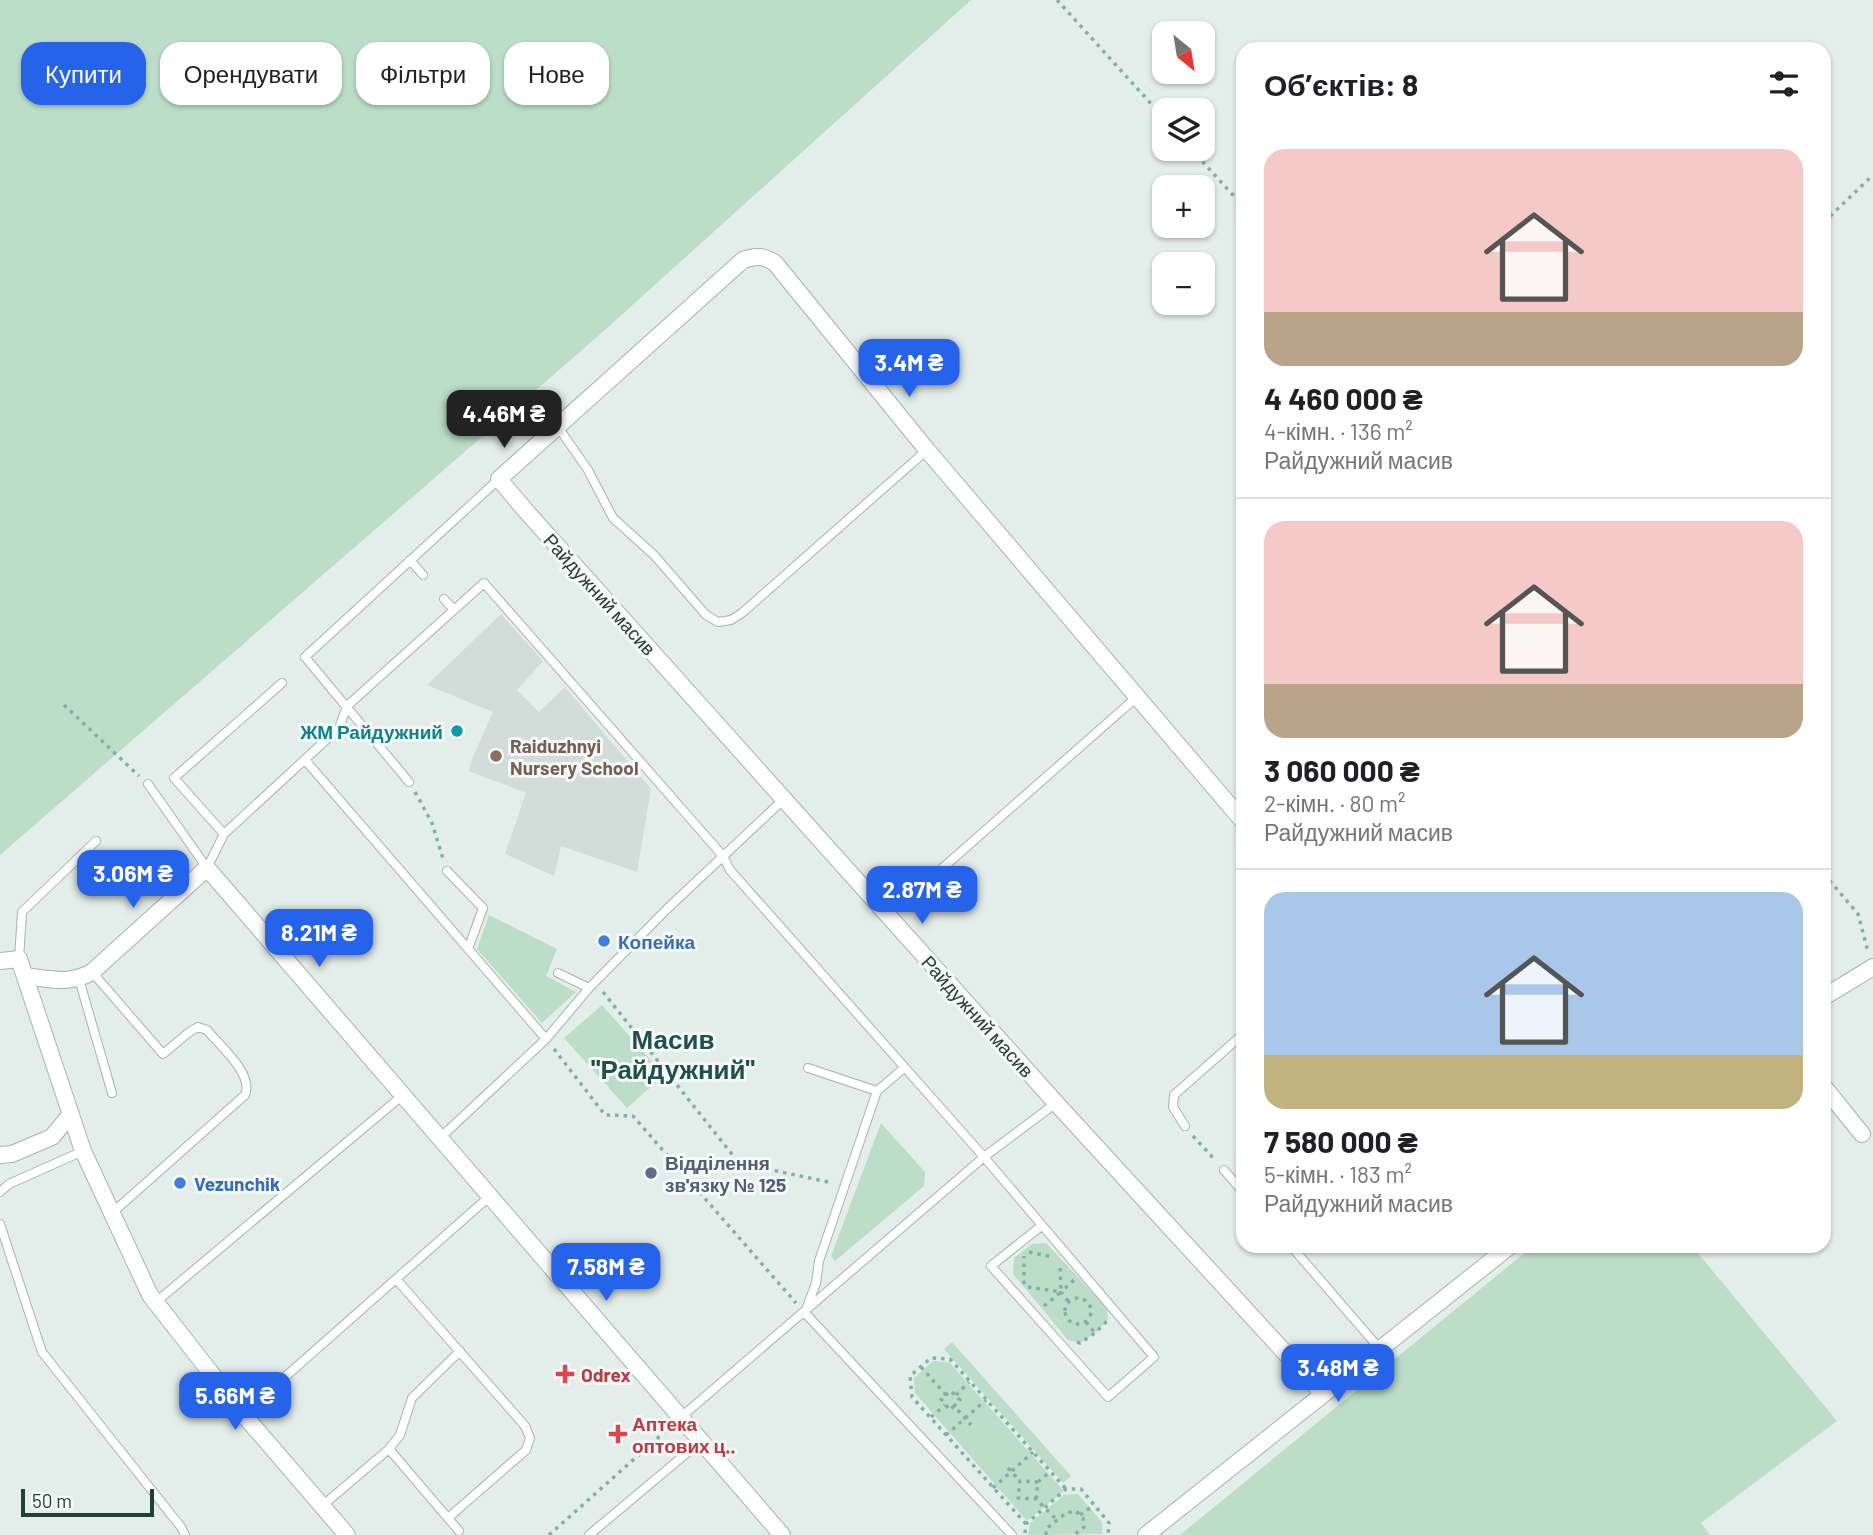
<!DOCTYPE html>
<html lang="uk">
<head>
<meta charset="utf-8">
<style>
  :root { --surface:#fff; --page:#f6f6f6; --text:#202124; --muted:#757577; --line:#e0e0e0; --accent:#2563eb }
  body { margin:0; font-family:Barlow,sans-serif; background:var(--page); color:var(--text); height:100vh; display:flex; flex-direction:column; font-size:26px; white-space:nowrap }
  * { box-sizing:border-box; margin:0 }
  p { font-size:23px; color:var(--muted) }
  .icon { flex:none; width:38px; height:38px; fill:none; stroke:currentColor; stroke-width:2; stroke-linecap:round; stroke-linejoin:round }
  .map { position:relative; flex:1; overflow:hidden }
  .drawer { position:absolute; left:1236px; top:42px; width:595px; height:1211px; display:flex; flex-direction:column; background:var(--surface); border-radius:21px; box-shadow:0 2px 5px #0004 }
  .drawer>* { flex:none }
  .hud { position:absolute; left:21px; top:42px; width:665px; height:63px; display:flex; gap:14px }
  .needle { width:46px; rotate:150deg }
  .controls { position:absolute; left:1152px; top:21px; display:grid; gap:14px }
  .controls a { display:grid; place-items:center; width:63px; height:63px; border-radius:14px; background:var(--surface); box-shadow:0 2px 5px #0004; font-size:35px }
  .scale { position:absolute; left:21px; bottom:18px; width:133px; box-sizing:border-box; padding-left:7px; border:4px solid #233f3a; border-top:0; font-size:19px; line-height:24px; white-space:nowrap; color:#233f3a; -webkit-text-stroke:5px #f4f9f7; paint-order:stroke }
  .price { position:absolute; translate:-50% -60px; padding:0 16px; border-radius:14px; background:var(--accent); color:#fff; font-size:23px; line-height:46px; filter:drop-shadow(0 2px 4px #0008) }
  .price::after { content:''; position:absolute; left:50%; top:42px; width:21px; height:16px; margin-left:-10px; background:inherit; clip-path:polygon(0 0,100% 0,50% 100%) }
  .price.on { background:#222; color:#fff }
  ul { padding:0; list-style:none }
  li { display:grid; align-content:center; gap:14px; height:371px; padding:0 28px }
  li+li { border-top:2px solid var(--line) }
  li span { display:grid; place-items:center; height:217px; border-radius:21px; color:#555 }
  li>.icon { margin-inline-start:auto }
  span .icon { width:126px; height:126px; fill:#fffc; stroke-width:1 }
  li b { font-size:30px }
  h2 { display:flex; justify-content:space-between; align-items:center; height:84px; padding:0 28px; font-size:30px }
  .tag { padding:0 24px; border-radius:21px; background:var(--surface); box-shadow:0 2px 5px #0004; font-size:24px; line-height:63px }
  .tag.on { background:var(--accent); color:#fff }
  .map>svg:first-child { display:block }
  .built { fill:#d2ddd9 }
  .green { fill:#bcdec9 }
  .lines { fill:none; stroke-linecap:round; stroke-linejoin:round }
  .service-casing { stroke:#a6b5b2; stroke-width:10 }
  .minor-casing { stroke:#a6b5b2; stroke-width:18 }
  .path { stroke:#84b1a7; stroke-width:3.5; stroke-dasharray:3.5 5; stroke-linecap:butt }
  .service { stroke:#fff; stroke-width:8 }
  .minor { stroke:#fff; stroke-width:16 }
  .culture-dot { fill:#0f9aa8; stroke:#f4f9f7; stroke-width:2.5 }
  .education-dot { fill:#8d6e63; stroke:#f4f9f7; stroke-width:2.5 }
  .shop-dot { fill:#3f7fe0; stroke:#f4f9f7; stroke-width:2.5 }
  .service-dot { fill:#5c6f8a; stroke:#f4f9f7; stroke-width:2.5 }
  .health-dot { fill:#e0444e; stroke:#f4f9f7; stroke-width:2.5 }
  .labels { text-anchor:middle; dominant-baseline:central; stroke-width:6; stroke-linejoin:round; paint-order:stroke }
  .street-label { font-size:19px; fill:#233f3a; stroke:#f4f9f7 }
  .culture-label { font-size:19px; font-weight:bold; fill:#0d838f; stroke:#f4f9f7; text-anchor:end }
  .education-label { font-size:19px; font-weight:bold; fill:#785e54; stroke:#f4f9f7; text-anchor:start }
  .shop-label { font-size:19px; font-weight:bold; fill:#366cbe; stroke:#f4f9f7; text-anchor:start }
  .service-label { font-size:19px; font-weight:bold; fill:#4e5e75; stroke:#f4f9f7; text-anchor:start }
  .health-label { font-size:19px; font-weight:bold; fill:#be3a42; stroke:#f4f9f7; text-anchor:start }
  .district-label { font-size:26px; font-weight:bold; fill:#1e514a; stroke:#f4f9f7 }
</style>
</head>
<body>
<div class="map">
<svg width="1873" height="1535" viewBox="0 0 1873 1535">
  <rect width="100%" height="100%" fill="#e3edea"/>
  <path class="built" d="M501,614L543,661L517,690L539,712L565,687L651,789L637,872L561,846L554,876L505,854L526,793L469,771L472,759L493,712L427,685Z"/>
  <path class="green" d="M0,0H971L597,337L0,855Z
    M489,915L557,949L546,976L576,992L542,1023L477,949Z
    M602,1005L664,1075L627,1108L564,1038Z
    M881,1123L925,1172L924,1186L835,1261L831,1256Z
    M1046,1243L1107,1308L1108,1320L1095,1333L1080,1343L1068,1340L1013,1274L1014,1258L1032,1244Z
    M1533,1246H1648L1650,1249L1654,1246H1692L1837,1421L1701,1523L1710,1535H1180Z
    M952,1342L1071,1476L1063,1483L944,1349Z
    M933,1361L949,1362L1064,1491L1027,1521L915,1393L914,1378Z
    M1078,1494L1102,1522V1534L1028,1535L1030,1523L1064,1495Z"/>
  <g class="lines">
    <defs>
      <path id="service" d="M558,427L588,470L613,518L654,555L706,615L718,622L731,620L742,613L927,450
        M410,560L423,575
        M444,599L454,610
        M305,760L546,1039
        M409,782L305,657L499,479
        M148,784L207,868L224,834L339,728L347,706L484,583L723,856L730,870L984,1157L1154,1357L1108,1397L991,1266L1040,1227
        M224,834L174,778L282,683
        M447,871L483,908L468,949
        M930,879L1138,696
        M19,959L22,912L96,841
        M92,972L163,1054L188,1033L198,1027L207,1030C220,1046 254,1074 245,1095L112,1213
        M558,973L589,988
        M79,979L112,1093
        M877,1091L904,1068
        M1185,1126L1173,1107L1174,1095L1242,1035
        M440,1138L546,1039L589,988L668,908L784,799
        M1224,1170L1242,1191
        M0,1192L9,1184L83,1151
        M0,1224L42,1352L181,1527L185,1535
        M1291,1246L1379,1348
        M396,1279L525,1426L530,1438L526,1450L448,1518
        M156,1302L403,1095
        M806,1310L816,1283L819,1261L877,1091L808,1068
        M805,1313L1012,1535
        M243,1414L490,1196
        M680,1418L984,1157L1056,1103
        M389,1449L459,1531
        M322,1506L389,1449L400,1435L412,1398L460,1351
        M589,1535L700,1442"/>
      <path id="minor" d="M1242,820L927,450L775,263C764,256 756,255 743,260L499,479L525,510L1056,1103L1322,1393
        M0,961L19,959L83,1151L150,1295L243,1414L347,1535
        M25,976C51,979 68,985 92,972L207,868L782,1535
        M1824,997L1873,967
        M1824,1087L1862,1134
        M0,1155L12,1154L52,1137L71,1114
        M1146,1535L1510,1246"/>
    </defs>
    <use href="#service" class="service-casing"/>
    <use href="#minor" class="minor-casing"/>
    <path class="path" d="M1057,0L1164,118
      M1191,149L1242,205
      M1824,222L1873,175
      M64,705L139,776
      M415,792L432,823L443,859
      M1824,874L1858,914L1868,952
      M603,992L739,1163L833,1183
      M554,1049L605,1115L633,1116L796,1303
      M1193,1136L1216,1161
      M1029,1252L1053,1257
      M1024,1284V1256
      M1028,1287L1061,1292
      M1065 1311a13 13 0 1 1 26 0a13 13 0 1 1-26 0Z
      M1068,1301L1061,1292L1074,1280
      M1044,1306L1061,1292L1060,1266
      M1086,1322L1095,1333
      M1077,1342L1080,1343L1095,1333L1107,1321
      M921,1367L946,1395
      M956,1395L969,1382
      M954,1406L950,1410L941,1399L951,1391L960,1400L954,1406L971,1425
      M931,1417L945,1405
      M946,1435L986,1400
      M1008,1468L1020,1481
      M1038,1482L1051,1471
      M993,1488L1033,1452
      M1036,1499L1038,1482L1020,1481L1018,1498L1036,1499L1057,1520
      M1080,1515L1094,1505
      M1026,1524L912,1397L910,1376L931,1358L950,1359L1066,1489
      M1025,1533L1026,1524L1066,1489H1081L1109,1523L1108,1535
      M549,1535L670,1427
      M1046,1535V1529L1066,1513L1076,1511L1083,1518L1084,1527L1074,1535"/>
    <use href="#service" class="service"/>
    <use href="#minor" class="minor"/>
  </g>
  <circle class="culture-dot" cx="457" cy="731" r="7"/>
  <circle class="education-dot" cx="496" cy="756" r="7"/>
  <g class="shop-dot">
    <circle cx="604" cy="941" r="7"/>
    <circle cx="180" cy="1183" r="7"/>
  </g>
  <circle class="service-dot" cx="651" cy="1173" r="7"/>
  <g class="health-dot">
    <path d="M561.5 1363.5h7v7h7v7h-7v7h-7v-7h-7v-7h7z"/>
    <path d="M614.5 1423.5h7v7h7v7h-7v7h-7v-7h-7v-7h7z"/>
  </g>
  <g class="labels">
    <g class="street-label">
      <text transform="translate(600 594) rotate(48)">Райдужний масив</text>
      <text transform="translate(978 1016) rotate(48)">Райдужний масив</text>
    </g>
    <g class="culture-label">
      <text x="443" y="731">ЖМ Райдужний</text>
    </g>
    <g class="education-label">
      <text x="510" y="745">Raiduzhnyi<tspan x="510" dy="22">Nursery School</tspan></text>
    </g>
    <g class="shop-label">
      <text x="618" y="941">Копейка</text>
      <text x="194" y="1183">Vezunchik</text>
    </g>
    <g class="service-label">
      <text x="665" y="1162">Відділення<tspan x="665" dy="22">зв'язку № 125</tspan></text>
    </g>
    <g class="health-label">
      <text x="581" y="1374">Odrex</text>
      <text x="632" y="1423">Аптека<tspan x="632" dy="22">оптових ц‥</tspan></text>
    </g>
    <g class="district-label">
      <text x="673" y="1038">Масив<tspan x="673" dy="30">"Райдужний"</tspan></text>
    </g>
  </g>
</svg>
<div class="controls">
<a><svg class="needle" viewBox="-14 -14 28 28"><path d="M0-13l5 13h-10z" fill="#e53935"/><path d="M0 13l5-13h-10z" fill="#757577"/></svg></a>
<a><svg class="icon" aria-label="layers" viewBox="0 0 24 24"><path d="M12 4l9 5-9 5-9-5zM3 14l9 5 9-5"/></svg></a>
<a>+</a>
<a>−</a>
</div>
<div class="scale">50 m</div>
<b class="price" style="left:909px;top:399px">3.4M ₴</b>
<b class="price on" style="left:504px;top:450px">4.46M ₴</b>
<b class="price" style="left:133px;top:910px">3.06M ₴</b>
<b class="price" style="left:922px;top:926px">2.87M ₴</b>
<b class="price" style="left:319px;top:969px">8.21M ₴</b>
<b class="price" style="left:606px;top:1303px">7.58M ₴</b>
<b class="price" style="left:1338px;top:1404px">3.48M ₴</b>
<b class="price" style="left:235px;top:1432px">5.66M ₴</b>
<div class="hud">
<a class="tag on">Купити</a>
<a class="tag">Орендувати</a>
<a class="tag">Фільтри</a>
<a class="tag">Нове</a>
</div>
<section class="drawer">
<h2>Об’єктів: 8<svg class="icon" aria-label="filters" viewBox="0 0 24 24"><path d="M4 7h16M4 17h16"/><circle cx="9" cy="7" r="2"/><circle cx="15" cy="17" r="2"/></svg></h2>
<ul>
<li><span style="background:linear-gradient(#f6c9c9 75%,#b9a48a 0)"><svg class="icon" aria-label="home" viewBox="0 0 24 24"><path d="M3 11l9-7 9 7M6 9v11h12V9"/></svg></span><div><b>4 460 000 ₴</b><p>4-кімн. · 136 m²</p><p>Райдужний масив</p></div></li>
<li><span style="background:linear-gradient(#f6c9c9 75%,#b9a48a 0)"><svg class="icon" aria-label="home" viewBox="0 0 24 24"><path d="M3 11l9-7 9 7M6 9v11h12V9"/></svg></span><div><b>3 060 000 ₴</b><p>2-кімн. · 80 m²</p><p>Райдужний масив</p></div></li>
<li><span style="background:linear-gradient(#a9c7e8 75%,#c2b280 0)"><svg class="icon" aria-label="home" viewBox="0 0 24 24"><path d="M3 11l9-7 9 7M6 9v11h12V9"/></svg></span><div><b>7 580 000 ₴</b><p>5-кімн. · 183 m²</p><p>Райдужний масив</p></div></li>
</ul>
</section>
</div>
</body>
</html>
